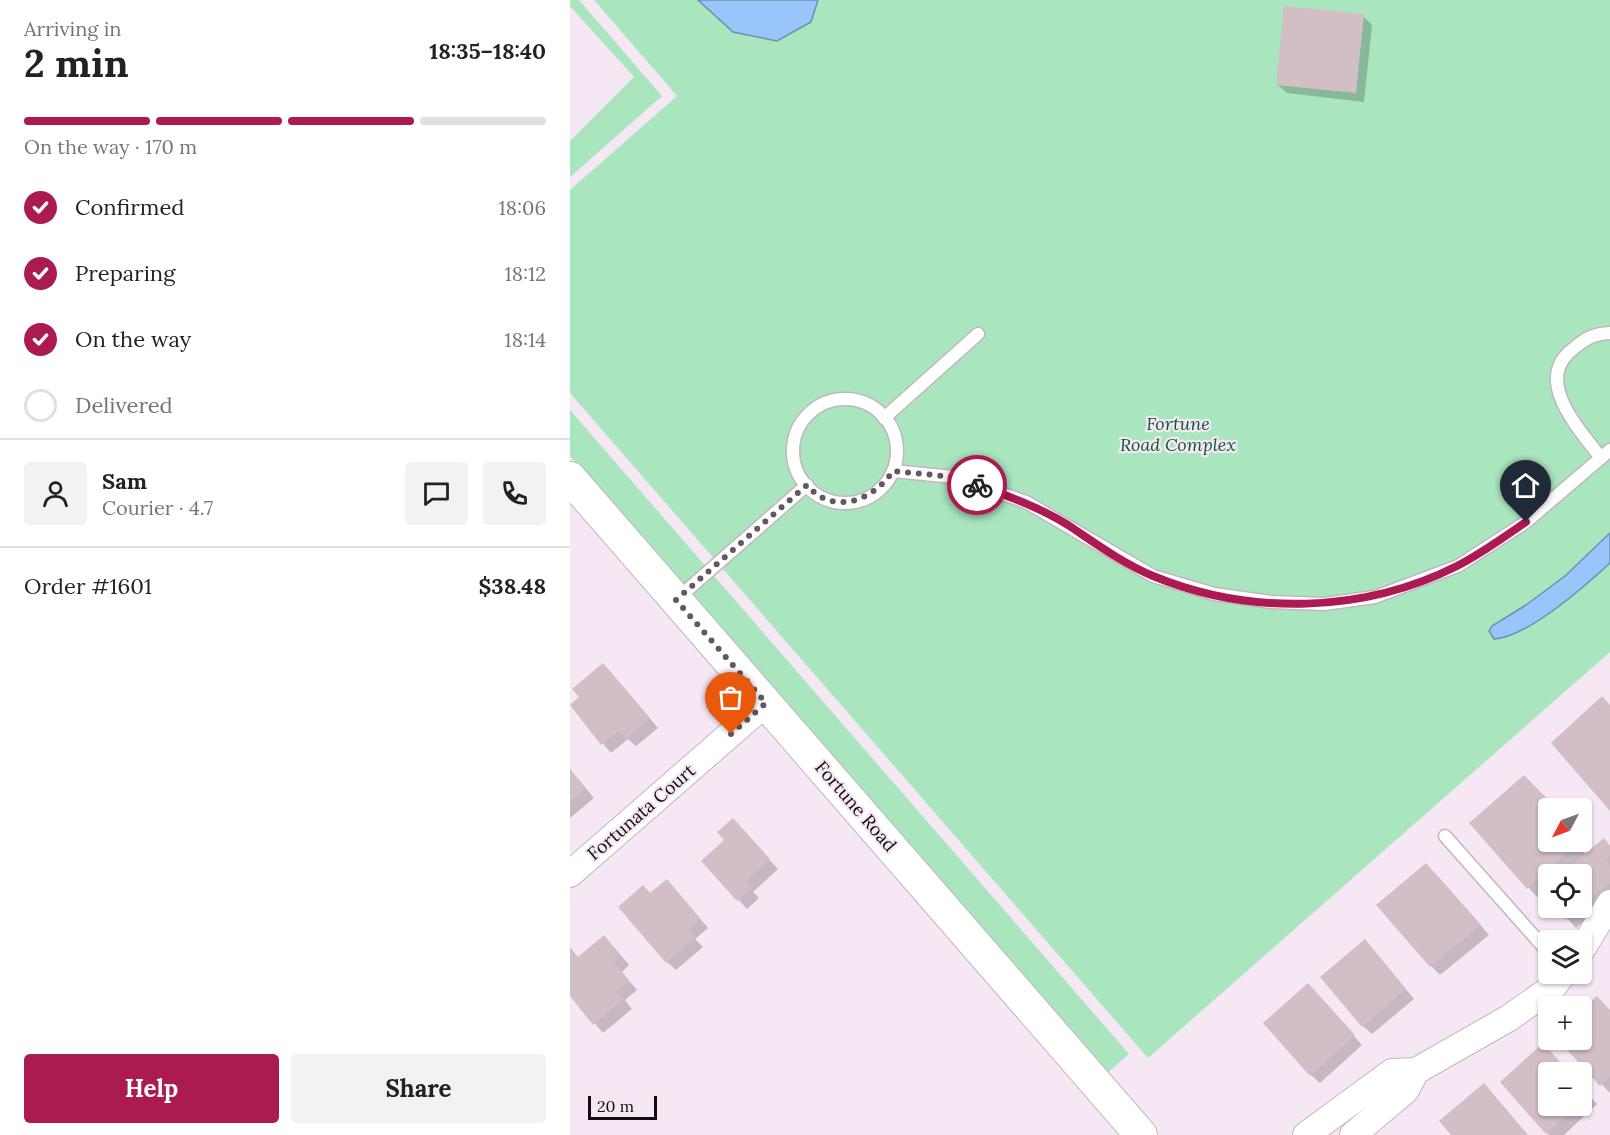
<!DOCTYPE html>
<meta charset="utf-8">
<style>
:root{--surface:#fff;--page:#f2f2f2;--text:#222;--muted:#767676;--line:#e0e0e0;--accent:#ab1a51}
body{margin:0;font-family:Lora,serif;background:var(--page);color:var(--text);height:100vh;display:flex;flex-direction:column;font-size:22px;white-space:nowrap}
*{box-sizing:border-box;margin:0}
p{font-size:20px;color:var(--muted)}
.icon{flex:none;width:33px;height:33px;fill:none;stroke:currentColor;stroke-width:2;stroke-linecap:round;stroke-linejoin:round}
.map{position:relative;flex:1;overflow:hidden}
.panel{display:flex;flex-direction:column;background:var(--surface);width:570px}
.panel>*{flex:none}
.needle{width:39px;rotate:229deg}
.fabs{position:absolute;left:968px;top:798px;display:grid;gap:12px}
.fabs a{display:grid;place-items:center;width:54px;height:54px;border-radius:6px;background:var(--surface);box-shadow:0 2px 4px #0004;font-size:30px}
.scale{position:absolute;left:18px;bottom:15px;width:69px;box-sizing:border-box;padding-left:6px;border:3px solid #120d11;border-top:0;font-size:16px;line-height:21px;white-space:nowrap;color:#120d11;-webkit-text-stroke:4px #f6e7f4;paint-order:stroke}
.pin{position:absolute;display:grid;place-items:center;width:51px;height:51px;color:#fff;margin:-62px -26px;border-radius:50% 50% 50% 0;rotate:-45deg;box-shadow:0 0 6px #0007}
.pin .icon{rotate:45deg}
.courier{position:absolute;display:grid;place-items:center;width:60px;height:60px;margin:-30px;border:4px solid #ab1a51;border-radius:50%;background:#fff;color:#222;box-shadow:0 2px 8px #0007}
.head em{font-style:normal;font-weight:700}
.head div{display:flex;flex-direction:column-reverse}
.head{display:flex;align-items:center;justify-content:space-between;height:102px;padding:0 24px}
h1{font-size:39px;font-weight:700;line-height:45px}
.bar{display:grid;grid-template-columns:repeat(4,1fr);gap:9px 6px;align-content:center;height:72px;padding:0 24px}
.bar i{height:8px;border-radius:4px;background:var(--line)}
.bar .on{background:var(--accent)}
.bar p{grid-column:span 4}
.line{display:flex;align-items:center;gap:15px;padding:0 24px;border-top:2px solid var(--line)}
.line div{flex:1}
.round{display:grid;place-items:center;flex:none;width:63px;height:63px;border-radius:6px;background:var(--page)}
ol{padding:0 24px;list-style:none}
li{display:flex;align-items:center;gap:18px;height:66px}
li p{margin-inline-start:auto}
li .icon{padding:6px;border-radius:50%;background:var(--accent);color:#fff;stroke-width:4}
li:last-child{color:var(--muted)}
li i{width:33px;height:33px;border:3px solid var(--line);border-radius:50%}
.cta{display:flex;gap:12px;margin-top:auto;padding:12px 24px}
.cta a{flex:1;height:69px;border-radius:6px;background:var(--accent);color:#fff;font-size:24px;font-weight:700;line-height:69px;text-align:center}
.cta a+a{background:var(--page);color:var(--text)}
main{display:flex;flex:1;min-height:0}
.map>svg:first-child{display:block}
.green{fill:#a9e6be}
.water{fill:#99c5fa;stroke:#708eb4;stroke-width:1.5}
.shadow{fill:#0003}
.building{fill:#d2bfc5}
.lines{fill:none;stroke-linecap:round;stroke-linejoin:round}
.service-casing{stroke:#c3b5c1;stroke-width:15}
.minor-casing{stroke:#c3b5c1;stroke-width:28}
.tertiary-casing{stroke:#c3b5c1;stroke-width:34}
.service{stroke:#fff;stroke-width:12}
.minor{stroke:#fff;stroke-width:26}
.tertiary{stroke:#fff;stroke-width:32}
.done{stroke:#625960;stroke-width:6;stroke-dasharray:0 10.8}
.route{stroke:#ab1a51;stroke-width:8}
.labels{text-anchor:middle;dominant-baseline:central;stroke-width:4.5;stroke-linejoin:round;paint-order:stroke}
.park-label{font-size:18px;font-style:italic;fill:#0d5a34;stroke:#f6e7f4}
.street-label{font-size:18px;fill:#120d11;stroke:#f6e7f4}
</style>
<main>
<section class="panel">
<div class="head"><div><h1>2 min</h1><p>Arriving in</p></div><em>18:35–18:40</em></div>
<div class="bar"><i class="on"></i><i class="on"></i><i class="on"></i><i></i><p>On the way · 170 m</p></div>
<ol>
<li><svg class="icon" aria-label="check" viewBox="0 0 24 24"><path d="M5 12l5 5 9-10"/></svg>Confirmed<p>18:06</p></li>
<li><svg class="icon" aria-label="check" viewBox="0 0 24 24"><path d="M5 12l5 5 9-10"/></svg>Preparing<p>18:12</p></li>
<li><svg class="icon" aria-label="check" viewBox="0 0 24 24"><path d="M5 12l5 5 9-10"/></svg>On the way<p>18:14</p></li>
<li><i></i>Delivered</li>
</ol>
<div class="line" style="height:108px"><a class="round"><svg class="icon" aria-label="person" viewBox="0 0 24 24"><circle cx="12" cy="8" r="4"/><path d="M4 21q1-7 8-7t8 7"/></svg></a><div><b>Sam</b><p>Courier · 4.7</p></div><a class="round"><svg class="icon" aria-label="chat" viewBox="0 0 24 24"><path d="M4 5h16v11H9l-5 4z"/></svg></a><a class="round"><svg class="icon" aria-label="phone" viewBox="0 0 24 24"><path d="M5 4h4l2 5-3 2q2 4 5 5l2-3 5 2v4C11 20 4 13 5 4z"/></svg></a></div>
<div class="line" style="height:78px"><div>Order #1601</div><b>$38.48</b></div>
<div class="cta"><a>Help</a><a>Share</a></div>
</section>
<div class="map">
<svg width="1040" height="1135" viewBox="0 0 1040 1135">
<rect width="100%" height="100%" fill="#f6e7f4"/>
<g class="green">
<polygon points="0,0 9,0 92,96 0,177 0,141 64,77 0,6"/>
<polygon points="24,0 1040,0 1040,652 578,1058 0,393 0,190 107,96"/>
<polygon points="0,410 559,1054 536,1074 0,456"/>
</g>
<g class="water">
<polygon points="128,0 248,0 241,22 207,41 163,32"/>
<path d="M1040,533V563C1015,586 958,637 924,639L919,631L922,626L956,605L995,576Z"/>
</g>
<g class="shadow">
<polygon points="793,16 802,25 794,102 717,93 708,85"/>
<polygon points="42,674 88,728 66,746 58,739 41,753 1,706"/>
<polygon points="0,770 24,798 0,818"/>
<polygon points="954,777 984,808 978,808 978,842 1004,842 1016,855 1040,847 1040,899 1006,928 988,908 1011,908 1011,874 978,874 978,896 974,891 967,897 901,824"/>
<polygon points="171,829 208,869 183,892 189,898 177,909 133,861"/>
<polygon points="865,873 919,935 870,975 861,966"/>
<polygon points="106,890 138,928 125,939 133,947 106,970 97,962 81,895"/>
<polygon points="43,946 59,965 52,972 67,990 55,1000 62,1009 33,1033 0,994 0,951 9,958"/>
<polygon points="803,950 844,999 802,1034 793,1026"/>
<polygon points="746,994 792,1045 750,1083 741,1075"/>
<polygon points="1011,1012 1040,1012 1040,1093 990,1040 1011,1040"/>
<polygon points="982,1054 998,1072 978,1072 978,1106 1011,1106 1011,1087 1027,1104 994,1135 979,1135 932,1082"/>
</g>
<g class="building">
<polygon points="714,6 794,14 786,93 706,85"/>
<polygon points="33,663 80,718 56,739 49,731 31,745 0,705 9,697 2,689"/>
<polygon points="1032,696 1040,705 1040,811 981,743"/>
<polygon points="0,769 16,788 0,802"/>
<polygon points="954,775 986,808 978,808 978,842 1005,842 1007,844 957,889 899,823"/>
<polygon points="163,818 200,859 175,882 181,888 167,901 131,861 154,840 147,832"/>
<polygon points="1034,838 1040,846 1040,856 1036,860 1040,865 1040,883 1011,907 1011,874 991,874"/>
<polygon points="856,863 911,925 860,967 806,905"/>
<polygon points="97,879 130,919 118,929 125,938 96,963 48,907 73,885 80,893"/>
<polygon points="986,908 1011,908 996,920"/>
<polygon points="34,935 51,956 44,962 59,981 47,991 54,999 23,1025 0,996 0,947 8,957"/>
<polygon points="795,939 836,989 792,1027 750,977"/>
<polygon points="738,983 785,1035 740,1076 693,1023"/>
<polygon points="1027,996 1040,1010 1040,1077 1030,1086 988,1040 1011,1040 1011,1010"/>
<polygon points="973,1043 999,1072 978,1072 978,1106 1008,1106 976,1134 930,1082"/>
<polygon points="914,1083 958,1135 881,1135 869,1121"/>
</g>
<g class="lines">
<g class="service-casing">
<g id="service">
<circle cx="275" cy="451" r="52"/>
<polyline points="314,418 408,334"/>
<path d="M1031,458C1010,430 962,380 1003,349C1016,338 1023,334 1040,333"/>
<polyline points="323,471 384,477 456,502 583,576 644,594 701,602 754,604 805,597 888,566 956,522 1040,450"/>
<polyline points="107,599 237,485"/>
<polyline points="875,836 978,952"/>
</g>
</g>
<g class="minor-casing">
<g id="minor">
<polyline points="0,874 196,703"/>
<polyline points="1011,951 1040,903"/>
<polyline points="736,1135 822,1072 846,1071 939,1018 983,987 993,974"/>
<polyline points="783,1135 836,1090 846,1071"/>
</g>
</g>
<g class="tertiary-casing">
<polyline id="tertiary" points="0,478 571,1135"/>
</g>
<use href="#service" class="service"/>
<use href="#minor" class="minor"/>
<use href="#tertiary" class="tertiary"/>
</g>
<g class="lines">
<path class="done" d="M161,734L196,703L106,600L237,485C263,516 303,501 323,471L384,477L407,485"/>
<path class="route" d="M407,485C438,496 469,507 498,525C525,543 552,563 583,576C680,616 794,613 887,566C911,554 934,537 956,522"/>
</g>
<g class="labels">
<g class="park-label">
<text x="608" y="423">Fortune<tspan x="608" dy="21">Road Complex</tspan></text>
</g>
<g class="street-label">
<text transform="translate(286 806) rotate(49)">Fortune Road</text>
<text transform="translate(71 812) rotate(-41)">Fortunata Court</text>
</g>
</g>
</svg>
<div class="fabs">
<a><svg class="needle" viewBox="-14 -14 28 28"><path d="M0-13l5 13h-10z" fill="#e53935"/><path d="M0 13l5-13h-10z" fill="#767676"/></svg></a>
<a><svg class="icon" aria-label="locate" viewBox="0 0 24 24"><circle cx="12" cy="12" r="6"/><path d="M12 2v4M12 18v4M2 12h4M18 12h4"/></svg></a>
<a><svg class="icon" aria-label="layers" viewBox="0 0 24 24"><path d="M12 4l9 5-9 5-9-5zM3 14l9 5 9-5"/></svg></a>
<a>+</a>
<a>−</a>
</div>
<div class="scale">20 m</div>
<div class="pin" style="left:161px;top:734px;background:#ea580c"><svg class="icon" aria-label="bag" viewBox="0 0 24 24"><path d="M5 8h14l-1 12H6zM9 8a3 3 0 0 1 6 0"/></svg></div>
<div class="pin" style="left:956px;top:522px;background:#1f2937"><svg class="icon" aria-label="home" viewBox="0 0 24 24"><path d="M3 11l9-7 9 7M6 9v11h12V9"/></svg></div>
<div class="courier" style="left:407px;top:485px"><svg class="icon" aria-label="bike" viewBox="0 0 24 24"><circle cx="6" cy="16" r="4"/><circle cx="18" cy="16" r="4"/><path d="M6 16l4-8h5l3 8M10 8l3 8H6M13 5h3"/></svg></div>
</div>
</main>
